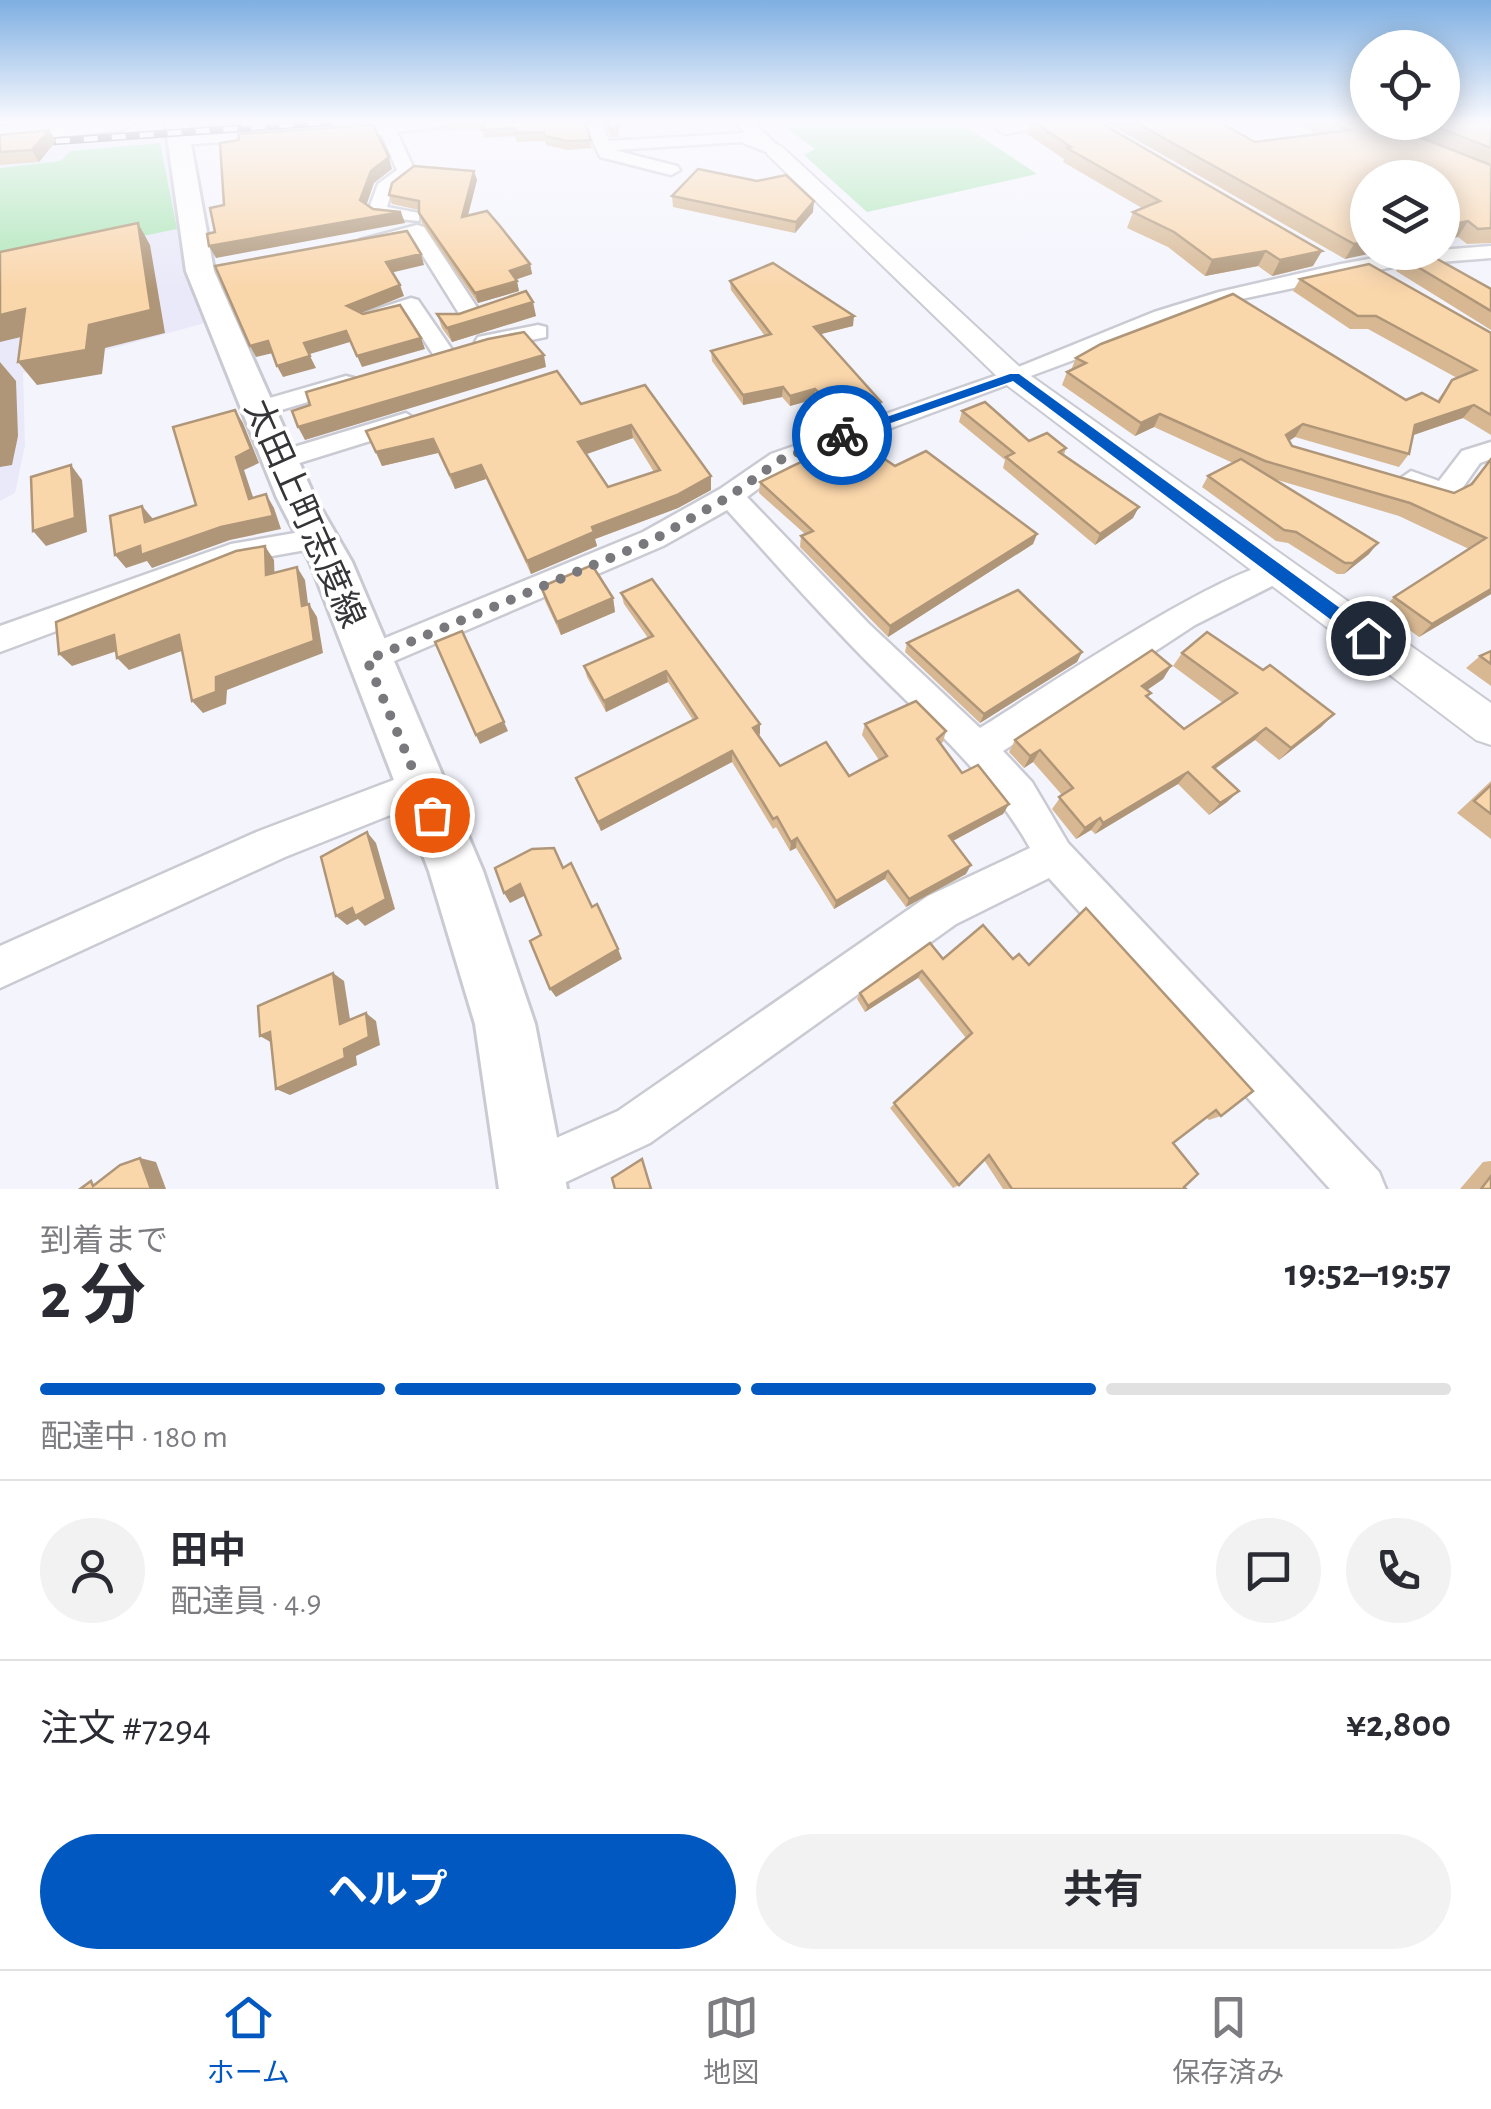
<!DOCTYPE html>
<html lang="ja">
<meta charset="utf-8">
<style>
:root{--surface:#fff;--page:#f2f2f3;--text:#2b2b33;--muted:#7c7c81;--line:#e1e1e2;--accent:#0258c1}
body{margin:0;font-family:"Alegreya Sans","Noto Sans JP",sans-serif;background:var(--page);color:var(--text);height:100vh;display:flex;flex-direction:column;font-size:38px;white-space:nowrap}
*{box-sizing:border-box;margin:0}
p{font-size:32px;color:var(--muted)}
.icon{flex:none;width:55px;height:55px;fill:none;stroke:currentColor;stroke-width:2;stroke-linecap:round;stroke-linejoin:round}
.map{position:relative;height:1189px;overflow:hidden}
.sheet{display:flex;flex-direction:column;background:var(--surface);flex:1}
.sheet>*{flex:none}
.buttons{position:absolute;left:1350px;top:30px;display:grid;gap:20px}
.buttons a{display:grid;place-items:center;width:110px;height:110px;border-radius:50%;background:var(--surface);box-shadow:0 5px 25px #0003;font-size:50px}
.pin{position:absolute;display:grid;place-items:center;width:85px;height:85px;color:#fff;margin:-42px;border:5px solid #fff;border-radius:50%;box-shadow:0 2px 10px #0007}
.courier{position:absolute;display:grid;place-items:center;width:100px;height:100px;margin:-50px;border:8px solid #0258c1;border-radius:50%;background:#fff;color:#222;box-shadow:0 2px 12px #0007}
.headline em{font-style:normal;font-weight:700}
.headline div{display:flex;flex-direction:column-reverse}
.headline{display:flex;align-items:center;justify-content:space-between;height:170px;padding:0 40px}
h1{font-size:65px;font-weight:700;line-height:75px}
.bar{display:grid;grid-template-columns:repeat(4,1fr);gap:15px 10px;align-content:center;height:120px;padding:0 40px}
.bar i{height:12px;border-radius:8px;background:var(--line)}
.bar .active{background:var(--accent)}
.bar p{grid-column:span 4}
.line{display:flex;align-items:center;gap:25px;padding:0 40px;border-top:2px solid var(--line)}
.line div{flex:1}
.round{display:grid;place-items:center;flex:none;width:105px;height:105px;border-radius:52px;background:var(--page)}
.button{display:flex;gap:20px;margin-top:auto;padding:20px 40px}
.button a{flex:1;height:115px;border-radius:60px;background:var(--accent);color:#fff;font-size:40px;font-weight:700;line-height:115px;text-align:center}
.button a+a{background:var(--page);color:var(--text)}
.tabs{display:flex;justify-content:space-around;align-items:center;height:140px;border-top:2px solid var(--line);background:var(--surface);font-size:28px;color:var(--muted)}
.tabs a{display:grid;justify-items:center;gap:5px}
.tabs .active{color:var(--accent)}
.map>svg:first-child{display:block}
.built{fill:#e9e9f9}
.green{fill:#aee6b7}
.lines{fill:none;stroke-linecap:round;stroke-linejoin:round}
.minor-casing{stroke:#cacad3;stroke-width:5}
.tertiary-casing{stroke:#cacad3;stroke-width:4}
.secondary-casing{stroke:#cacad3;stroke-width:6}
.trunk-casing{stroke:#cacad3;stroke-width:5}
.minor{fill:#fff;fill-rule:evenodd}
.tertiary{fill:#fff;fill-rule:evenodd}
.secondary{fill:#fff;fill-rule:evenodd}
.trunk{fill:#fff;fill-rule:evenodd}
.rail-casing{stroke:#626267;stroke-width:8}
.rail{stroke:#fff;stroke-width:5;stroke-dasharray:14;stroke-linecap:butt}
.wall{fill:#d7b893;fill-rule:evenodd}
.shaded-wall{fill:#af9678}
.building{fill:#fad6ab;stroke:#af9678;stroke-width:2.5;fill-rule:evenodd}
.route{fill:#0258c1}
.done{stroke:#78787d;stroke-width:10;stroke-dasharray:0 18}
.labels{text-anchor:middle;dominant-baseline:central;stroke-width:8;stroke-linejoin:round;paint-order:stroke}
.street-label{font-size:35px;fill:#353538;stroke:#fff}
</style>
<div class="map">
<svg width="1491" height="1189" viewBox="0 0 1491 1189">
<rect width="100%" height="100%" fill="#f4f4fd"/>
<polygon class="built" points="167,137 191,276 205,323 23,373 25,445 15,493 0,501 0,149"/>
<g class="green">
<polygon points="778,122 959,122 1037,174 867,212 804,155 815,149"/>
<polygon points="160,143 177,229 0,265 0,168 60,161 71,151"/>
</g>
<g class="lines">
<g class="minor-casing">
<g id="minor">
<polygon points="390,122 477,122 397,132 415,171 392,190 387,207 419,213 419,221 377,217 368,211 378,184 397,170 382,135 333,136 325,131 333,126"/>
<polygon points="584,122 600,122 609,141 746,133 735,122 753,122 782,150 774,155 741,142 614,150 677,166 680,170 671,175 600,157"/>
<polygon points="986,122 1069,122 1005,134"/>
<polygon points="277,130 283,132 283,138 179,145 171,140 179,135"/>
<polygon points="417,225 424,227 482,315 479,320 463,320 412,238 370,246 360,240"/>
<path d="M1491,246V258L1402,265L1232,301L789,466L747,497L869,624L980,728C1026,700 1247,551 1286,563L1291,571L1286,579L1195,625L1003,751L1032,782L1068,843L1379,1172L1386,1189H1330L1049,878L956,924L650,1143L551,1189H515L508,1173L515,1156L618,1111L928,896L1030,848C984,766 911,709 847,641C806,599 767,554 727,510L663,546L378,668L367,672L356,668L351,659L356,650L643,532L720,489L771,454L1006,372L1154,312L1219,292L1341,264L1402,253Z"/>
<polygon points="411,298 418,300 455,354 452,359 436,359 406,312 366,322 355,316"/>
<polygon points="538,325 546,327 546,337 486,349 475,342 478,337"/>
<polygon points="346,376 354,378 354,388 258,417 246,409 249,404"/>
<polygon points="406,413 418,421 415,427 280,469 267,460 271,454"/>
<path d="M1491,442V459L1480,463L1454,500C1437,504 1408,493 1398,480L1411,471L1439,481L1462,451Z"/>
<polygon points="318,529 328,532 332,539 328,546 244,561 0,652 0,626 231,544"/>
<polygon points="420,770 433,774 438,786 433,798 285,857 0,988 0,946 259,831"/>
</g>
</g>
<g class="tertiary-casing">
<polygon id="tertiary" points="774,144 781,146 1024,371 1491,703 1491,745 1476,740 1004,383 767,154 767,146"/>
</g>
<g class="secondary-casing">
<polygon id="secondary" points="165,122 187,122 214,271 315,498 352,562 483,871 535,1024 567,1189 499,1189 475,1024 429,871 310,562 277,498 186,271"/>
</g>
<g class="trunk-casing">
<polygon id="trunk" points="43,122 135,122 122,130 0,143 0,127"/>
</g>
<use href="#minor" class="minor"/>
<use href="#tertiary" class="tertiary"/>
<use href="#secondary" class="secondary"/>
<use href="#trunk" class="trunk"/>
<g class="rail-casing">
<polyline id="rail" points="0,145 330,122"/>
</g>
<use href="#rail" class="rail"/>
</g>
<g class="wall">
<polygon points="240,122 319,122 243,127"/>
<polygon points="444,122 585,122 592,148 568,150 546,145 545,141 517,142 515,136 484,138 482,130 474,129 446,130"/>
<polygon points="603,122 618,122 619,137 611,137"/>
<polygon points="1029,122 1098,122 1313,266 1272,276 1258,266 1205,276 1168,247 1127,228 1133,212 1142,208 1063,162 1064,159 1027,134"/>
<polygon points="1105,122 1219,122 1255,142 1318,134 1290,122 1491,122 1491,243 1467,244 1458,237 1368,252 1345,259"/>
<polygon points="49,130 56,141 39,162 0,165 0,135"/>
<polygon points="474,171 477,180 468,216 530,264 532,274 516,279 519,291 478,303 422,223 419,210 392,204 389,195"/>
<polygon points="672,196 813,212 795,233 673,207"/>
<polygon points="1403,258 1491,289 1491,330 1396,271"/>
<polygon points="1300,279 1491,333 1491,435 1463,418 1413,435 1409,454 1399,467 1295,437 1289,441 1292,446 1454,493 1469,485 1491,459 1491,594 1419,637 1382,610 1394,597 1469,549 1399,516 1274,479 1369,554 1344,574 1337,574 1288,543 1276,541 1202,487 1208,476 1233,463 1154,427 1135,436 1062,385 1067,372 1071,370 1076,358 1406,400 1437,401 1452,380 1457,378 1368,329 1350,329 1293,291"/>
<polygon points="730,281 853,326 821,334 881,402 880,412 839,426 815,399 790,406 782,397 743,405 712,361 711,351 765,336 731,290"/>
<polygon points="437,314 536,316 452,342 442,328"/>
<path d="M645,385L711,490L678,508L595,539L597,546L531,574L486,479L455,489L438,453L382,466L366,431L581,404ZM633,438L654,472L608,487L586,454Z"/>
<polygon points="962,411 1029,441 1066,448 1064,455 1133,518 1095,545 1003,468 1005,460 959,422"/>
<polygon points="895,466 1037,534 1033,544 888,637 800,547 801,536 805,534 759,493 760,482"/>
<polygon points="541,587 613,598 615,612 561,635 545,601"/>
<polygon points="621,593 760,724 760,734 759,735 780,766 849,776 879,760 862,735 865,724 946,731 943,742 940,744 962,773 1009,804 1003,814 953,841 966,874 906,907 885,879 834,909 796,848 790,851 776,827 773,829 732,762 601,831 580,788 576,778 693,720 668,682 606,712 587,677 584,666 648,638 624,604"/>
<polygon points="907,643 1082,652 1077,662 980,723 905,652"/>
<polygon points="1491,651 1491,686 1466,668 1480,656"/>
<polygon points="1182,653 1263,670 1334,714 1321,727 1279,760 1255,740 1215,769 1239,791 1227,802 1209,815 1178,784 1095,834 1091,830 1076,839 1052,809 1062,795 1033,762 1024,768 1009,752 1015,740 1171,666 1163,679 1147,690 1151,693 1148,697 1184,729 1223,703 1173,666"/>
<polygon points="1491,781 1491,839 1457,813"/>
<polygon points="1086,908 1221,1116 1209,1120 1206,1117 1173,1143 1186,1189 1003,1189 984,1160 959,1185 953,1188 890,1108 966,1038 918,978 865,1012 857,999 860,993 943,959 1013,959 1029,965"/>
<polygon points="1491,1161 1491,1189 1460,1189 1483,1162"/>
</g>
<g class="shaded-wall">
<polygon points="49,130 56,141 39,162 32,150"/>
<polygon points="389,157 392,169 374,183 364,212 360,200 371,171"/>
<polygon points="474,171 477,180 465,226 462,217"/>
<polygon points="814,201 813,212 795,233 796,222"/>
<polygon points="401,212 405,223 216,258 209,246"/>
<polygon points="1468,221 1458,237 1442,240 1442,226"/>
<polygon points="138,223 150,245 165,333 105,348 102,374 37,385 18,362 89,325"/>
<polygon points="1368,241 1368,252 1378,252 1345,259 1354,244"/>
<polygon points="1266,251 1258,266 1205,276 1212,260"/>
<polygon points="1322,251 1313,266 1272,276 1280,260"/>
<polygon points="421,254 424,265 390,273 386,262"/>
<polygon points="530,264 532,274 512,281 510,271"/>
<polygon points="517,281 519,291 478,303 475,293"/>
<polygon points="400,285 404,296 351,317 347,306"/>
<polygon points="533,302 536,316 452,342 447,328"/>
<polygon points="25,309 42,332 0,342 0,315"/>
<polygon points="854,316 853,326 813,336 814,327"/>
<polygon points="346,331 350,342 310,354 304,343"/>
<polygon points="421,338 425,349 362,367 357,356"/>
<polygon points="268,341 273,353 256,357 250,346"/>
<polygon points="544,355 546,367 305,440 298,427"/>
<polygon points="310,356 316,368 283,377 277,366"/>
<polygon points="0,362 16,381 18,436 12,465 0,467"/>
<polygon points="783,387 782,397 743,405 743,395"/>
<polygon points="815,389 815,399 790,406 790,396"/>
<polygon points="881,402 880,412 839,426 840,416"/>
<polygon points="1474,405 1463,418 1405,438 1415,425"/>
<polygon points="235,410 243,423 259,463 244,470 258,512 249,499 236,457"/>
<polygon points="1160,414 1154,427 1135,436 1141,423"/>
<polygon points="1303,424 1295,437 1277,448 1286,435"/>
<polygon points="631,425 633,438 581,456 578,442"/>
<polygon points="433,439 438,453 382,466 376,452"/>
<polygon points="71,465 82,480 87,532 46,546 33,531"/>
<polygon points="481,465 486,479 455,489 450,475"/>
<polygon points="711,476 711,490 678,508 595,539 597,546 531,574 527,561 592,527"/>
<polygon points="266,494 274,508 281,529 230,540 152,568 147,561 126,568 115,555"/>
<polygon points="142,506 153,519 145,522"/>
<polygon points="1139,507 1133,518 1095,545 1100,534"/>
<polygon points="1037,534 1033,544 888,637 890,626"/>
<polygon points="1378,543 1369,554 1344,574 1353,563"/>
<polygon points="265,546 274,560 275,588 266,575"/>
<polygon points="297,567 305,580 310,619 302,606"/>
<polygon points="1491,589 1491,594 1419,637 1432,624"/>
<polygon points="613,598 615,612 561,635 557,622"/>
<polygon points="309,604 317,617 323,653 227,690 226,704 203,713 192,701 216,677"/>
<polygon points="114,635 126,648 72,666 59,654"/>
<polygon points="179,635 190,648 129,670 117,658"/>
<polygon points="1082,652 1077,662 980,723 984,714"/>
<polygon points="1171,666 1163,679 1134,699 1142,686"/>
<polygon points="666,671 668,682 606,712 604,701"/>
<polygon points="1334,714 1321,727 1279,760 1291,748"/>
<polygon points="504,722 508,731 480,744 476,735"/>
<polygon points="760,724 760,734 753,738 753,728"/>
<polygon points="1266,728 1255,740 1202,778 1213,767"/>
<polygon points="1040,750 1033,762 1024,768 1030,756"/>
<polygon points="732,751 732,762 601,831 598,822"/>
<polygon points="1188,772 1178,784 1095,834 1103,823"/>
<polygon points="1239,791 1227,802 1209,815 1220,803"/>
<polygon points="1009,804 1003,814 945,845 949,836"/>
<polygon points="1100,818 1091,830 1076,839 1085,828"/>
<polygon points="367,832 376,843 395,909 365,926 358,919 347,925 336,916"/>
<polygon points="797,838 796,848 790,851 791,842"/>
<polygon points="971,865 966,874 906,907 909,899"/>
<polygon points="888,871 885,879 834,909 836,901"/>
<polygon points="520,884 526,895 510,903 504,893"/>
<polygon points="618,949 622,959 556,997 550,989"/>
<polygon points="922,971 918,978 865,1012 868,1006"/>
<polygon points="333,973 344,981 352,1032 340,1024"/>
<polygon points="366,1013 376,1021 380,1045 356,1056 357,1065 290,1095 276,1089 344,1049"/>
<polygon points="270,1032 274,1044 260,1036"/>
<polygon points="140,1158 156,1162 166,1189 151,1189"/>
</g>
<g class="building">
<polygon points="482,122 585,122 591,140 567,141 545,136 544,132 515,133 515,128 482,130 484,123"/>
<polygon points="607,122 618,122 618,128 610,129"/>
<polygon points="1034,122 1099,122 1322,251 1280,260 1266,251 1212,260 1174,232 1133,212 1160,201 1067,148 1071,147"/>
<polygon points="1135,122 1219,122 1255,142 1350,130 1331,122 1381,122 1491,165 1491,228 1478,229 1468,221 1442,226 1442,178 1368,178 1368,241 1354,244"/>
<polygon points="1425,122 1491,122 1491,148"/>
<polygon points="373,125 389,157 371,171 360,200 373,209 401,212 209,246 207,234 215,232 210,208 224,205 220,143 239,140 238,134"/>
<polygon points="49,130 32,150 0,152 0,135"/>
<polygon points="414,166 474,171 462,217 487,211 500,226 530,264 510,271 517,281 475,293 419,213 419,201 389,195 392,183"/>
<polygon points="698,169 757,181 786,175 814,201 796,222 672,196"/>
<polygon points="138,223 151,310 89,325 86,350 18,362 25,309 0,315 0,252"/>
<polygon points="407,231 421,254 386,262 400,285 347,306 363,314 400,305 421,338 357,356 346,331 304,343 310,356 277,366 268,341 250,346 215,266"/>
<polygon points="1432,256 1491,289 1491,311 1403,258"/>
<polygon points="773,263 854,316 814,327 881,402 840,416 815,389 790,396 783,387 743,395 711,351 771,334 730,281"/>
<polygon points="1369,264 1491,333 1491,415 1474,405 1415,425 1409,454 1303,424 1286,435 1292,446 1454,493 1472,484 1491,459 1491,589 1432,624 1394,597 1486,538 1410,503 1265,461 1160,414 1141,423 1067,372 1086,363 1076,358 1101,344 1233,294 1406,400 1422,393 1439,402 1452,380 1476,370 1376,316 1358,316 1300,279"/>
<polygon points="526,291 533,302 447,328 437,314 459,314"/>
<polygon points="524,332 544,355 298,427 292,411 310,405 306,392 488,339"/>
<path d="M557,371L581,404L645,385L711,476L677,495L592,527L594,532L527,561L481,465L450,475L433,439L376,452L366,431ZM631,425L660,470L608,487L578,442Z"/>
<polygon points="985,402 1029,441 1047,433 1066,448 1059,452 1139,507 1100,534 1006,457 1014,453 962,411"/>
<polygon points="235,410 251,449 236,457 249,499 266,494 273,516 221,527 141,555 140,546 115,555 110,516 142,506 145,522 196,505 173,427"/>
<polygon points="852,437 895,466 926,451 1037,534 890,626 801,536 813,531 760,482"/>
<polygon points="1241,459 1378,543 1353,563 1345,563 1296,532 1284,530 1208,476"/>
<polygon points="71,465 75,518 33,531 31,477"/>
<polygon points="265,546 266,575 297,567 302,606 309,604 314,641 216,677 216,692 192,701 179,635 117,658 114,635 59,654 56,622 236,551"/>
<polygon points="592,565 613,598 557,622 541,587"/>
<polygon points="652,579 760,724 753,728 780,766 826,742 849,776 887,756 865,724 916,701 946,731 937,739 962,773 978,765 1009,804 949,836 971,865 909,899 888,871 836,901 797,838 791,842 777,817 773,819 732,751 598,822 576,778 697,718 666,671 604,701 584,666 653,636 621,593"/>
<polygon points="1018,590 1082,652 984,714 907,643"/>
<polygon points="462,631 504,722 476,735 435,642"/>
<polygon points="1207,632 1263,670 1270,665 1334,714 1291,748 1266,728 1213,767 1239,791 1220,803 1188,772 1103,823 1100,818 1085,828 1059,797 1073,788 1040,750 1030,756 1015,740 1152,650 1171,666 1142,686 1151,693 1146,696 1184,729 1237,693 1182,653"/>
<polygon points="1491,651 1491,664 1480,656"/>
<polygon points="1491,785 1491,814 1474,801"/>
<polygon points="367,832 386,899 355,916 352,908 336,916 321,857"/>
<polygon points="554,848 563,868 571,863 592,907 597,904 618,949 550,989 530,941 541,935 520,884 504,893 495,868 532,849"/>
<polygon points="1086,908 1253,1091 1221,1116 1216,1110 1173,1143 1198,1174 1184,1187 1186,1189 1012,1189 989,1155 959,1185 894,1103 972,1033 922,971 868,1006 860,993 930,943 943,959 983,925 1013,959 1019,954 1029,965"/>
<polygon points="333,973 340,1024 366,1013 369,1037 344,1049 345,1058 276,1089 270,1032 260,1036 258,1006"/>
<polygon points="140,1158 151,1189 80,1189 91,1181 93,1186 120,1165"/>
<polygon points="642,1159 651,1189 615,1189 612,1178"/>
<polygon points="1491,1176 1491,1189 1481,1189"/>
</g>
<linearGradient id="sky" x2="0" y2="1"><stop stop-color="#7eafe2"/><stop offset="0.42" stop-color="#fafafe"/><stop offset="1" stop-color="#fafafe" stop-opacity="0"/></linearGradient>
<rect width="1491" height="289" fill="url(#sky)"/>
<polygon class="route" points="1010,374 1019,374 1374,633 1374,643 1362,643 1013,381 847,438 835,435"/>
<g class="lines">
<polyline class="done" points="432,815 367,660 653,540 730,496 780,460 842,435"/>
</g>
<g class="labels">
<g class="street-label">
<text transform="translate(304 514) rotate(66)">太田上町志度線</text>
</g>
</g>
</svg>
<div class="buttons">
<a><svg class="icon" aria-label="locate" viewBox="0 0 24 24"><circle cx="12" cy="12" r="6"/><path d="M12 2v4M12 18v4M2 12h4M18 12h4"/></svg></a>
<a><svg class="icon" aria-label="layers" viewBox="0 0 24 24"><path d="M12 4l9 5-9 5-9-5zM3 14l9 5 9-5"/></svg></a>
</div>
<div class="pin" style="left:432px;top:815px;background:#ea580c"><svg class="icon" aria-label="bag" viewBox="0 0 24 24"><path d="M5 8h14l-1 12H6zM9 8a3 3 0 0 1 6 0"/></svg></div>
<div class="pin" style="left:1368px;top:638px;background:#1f2937"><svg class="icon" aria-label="home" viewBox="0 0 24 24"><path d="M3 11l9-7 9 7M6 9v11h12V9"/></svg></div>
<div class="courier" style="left:842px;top:435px"><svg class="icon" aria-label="bike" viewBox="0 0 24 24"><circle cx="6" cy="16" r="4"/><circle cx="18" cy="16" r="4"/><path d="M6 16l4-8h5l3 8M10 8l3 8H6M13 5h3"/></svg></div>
</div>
<section class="sheet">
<div class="headline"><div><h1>2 分</h1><p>到着まで</p></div><em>19:52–19:57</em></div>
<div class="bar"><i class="active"></i><i class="active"></i><i class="active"></i><i></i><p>配達中 · 180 m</p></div>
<div class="line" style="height:180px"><a class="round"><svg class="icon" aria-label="person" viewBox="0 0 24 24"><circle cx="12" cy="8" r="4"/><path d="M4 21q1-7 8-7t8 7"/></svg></a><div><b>田中</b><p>配達員 · 4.9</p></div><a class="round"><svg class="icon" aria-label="chat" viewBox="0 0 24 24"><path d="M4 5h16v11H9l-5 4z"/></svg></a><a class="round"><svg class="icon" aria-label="phone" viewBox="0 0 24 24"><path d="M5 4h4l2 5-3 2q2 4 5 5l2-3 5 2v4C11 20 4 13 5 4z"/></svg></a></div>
<div class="line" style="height:130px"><div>注文 #7294</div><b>¥2,800</b></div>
<div class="button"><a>ヘルプ</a><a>共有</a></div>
</section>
<nav class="tabs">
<a class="active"><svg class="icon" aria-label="home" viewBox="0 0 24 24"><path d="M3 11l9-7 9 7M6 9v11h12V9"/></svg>ホーム</a>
<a><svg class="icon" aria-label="map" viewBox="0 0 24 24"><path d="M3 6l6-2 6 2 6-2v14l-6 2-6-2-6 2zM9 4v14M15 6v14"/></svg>地図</a>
<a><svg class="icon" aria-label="saved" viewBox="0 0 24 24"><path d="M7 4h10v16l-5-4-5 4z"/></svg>保存済み</a>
</nav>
